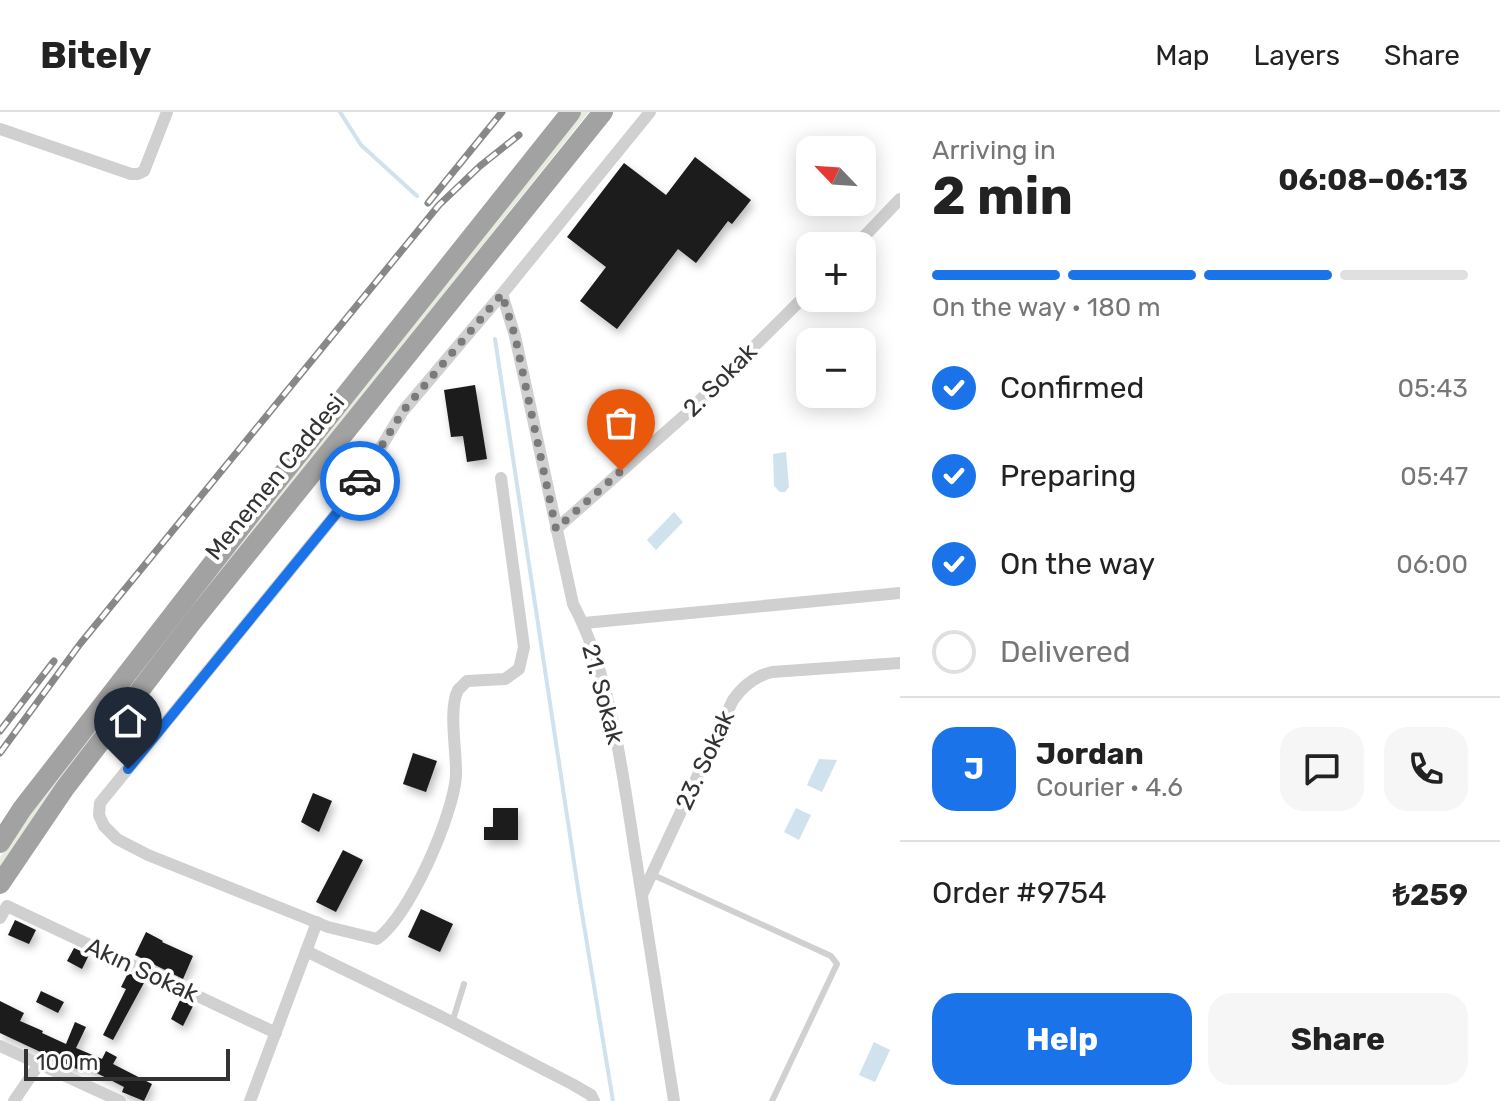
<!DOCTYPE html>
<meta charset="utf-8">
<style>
:root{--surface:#fff;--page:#f6f6f6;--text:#222;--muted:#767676;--line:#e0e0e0;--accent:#1a73e8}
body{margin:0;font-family:Rubik,sans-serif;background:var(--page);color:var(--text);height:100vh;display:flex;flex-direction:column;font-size:30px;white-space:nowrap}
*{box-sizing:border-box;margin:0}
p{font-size:26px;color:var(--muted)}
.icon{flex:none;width:44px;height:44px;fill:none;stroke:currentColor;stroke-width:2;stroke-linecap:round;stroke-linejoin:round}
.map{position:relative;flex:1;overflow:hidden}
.panel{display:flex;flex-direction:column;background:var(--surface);width:600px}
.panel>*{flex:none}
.needle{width:52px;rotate:295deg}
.tools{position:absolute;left:796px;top:24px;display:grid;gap:16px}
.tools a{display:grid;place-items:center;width:80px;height:80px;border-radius:16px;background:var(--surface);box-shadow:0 4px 20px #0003;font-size:40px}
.scale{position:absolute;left:24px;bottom:20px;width:206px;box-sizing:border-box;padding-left:8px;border:4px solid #333;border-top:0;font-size:22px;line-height:28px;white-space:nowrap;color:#333;-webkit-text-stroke:6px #fff;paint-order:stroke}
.pin{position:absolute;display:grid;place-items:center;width:68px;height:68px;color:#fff;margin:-82px -34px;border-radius:50% 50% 50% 0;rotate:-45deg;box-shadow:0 0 8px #0007}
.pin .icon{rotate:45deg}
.courier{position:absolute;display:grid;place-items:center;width:80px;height:80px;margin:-40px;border:6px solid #1a73e8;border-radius:50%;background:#fff;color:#222;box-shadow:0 2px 10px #0007}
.overview em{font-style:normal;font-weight:700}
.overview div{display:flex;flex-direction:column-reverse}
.overview{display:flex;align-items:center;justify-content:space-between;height:136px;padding:0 32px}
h1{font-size:52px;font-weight:700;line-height:60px}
.bar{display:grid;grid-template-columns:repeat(4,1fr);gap:12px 8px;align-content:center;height:96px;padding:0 32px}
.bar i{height:10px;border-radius:6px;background:var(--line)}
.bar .current{background:var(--accent)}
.bar p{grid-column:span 4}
.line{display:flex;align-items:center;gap:20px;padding:0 32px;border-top:2px solid var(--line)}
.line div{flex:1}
.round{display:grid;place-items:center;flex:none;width:84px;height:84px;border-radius:24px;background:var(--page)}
ol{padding:0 32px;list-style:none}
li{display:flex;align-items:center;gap:24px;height:88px}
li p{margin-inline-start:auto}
li .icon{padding:8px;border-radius:50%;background:var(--accent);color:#fff;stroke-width:4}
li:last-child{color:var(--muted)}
li i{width:44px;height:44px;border:4px solid var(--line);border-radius:50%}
.button{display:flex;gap:16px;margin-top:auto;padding:16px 32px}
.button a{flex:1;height:92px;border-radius:24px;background:var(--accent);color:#fff;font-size:32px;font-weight:700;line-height:92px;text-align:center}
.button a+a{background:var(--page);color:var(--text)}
header{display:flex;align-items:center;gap:48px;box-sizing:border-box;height:112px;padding:0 40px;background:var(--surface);border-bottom:2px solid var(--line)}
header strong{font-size:38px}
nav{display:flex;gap:44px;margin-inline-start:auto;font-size:28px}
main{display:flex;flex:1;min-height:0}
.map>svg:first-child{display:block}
.green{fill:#e6ecdf}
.water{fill:#cfe2ee}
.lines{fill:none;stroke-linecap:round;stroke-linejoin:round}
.stream{stroke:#cfe2ee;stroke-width:4}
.building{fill:#1a1a1a;filter:url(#shadow)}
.service{stroke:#d0d0d0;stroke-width:6}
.minor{stroke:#d0d0d0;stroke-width:12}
.trunk{stroke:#a2a2a2;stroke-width:20}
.rail-casing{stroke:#888;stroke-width:7}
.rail{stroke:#fff;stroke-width:4;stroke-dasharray:12;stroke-linecap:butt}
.done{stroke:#7a7a7a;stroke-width:8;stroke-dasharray:0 14.4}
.route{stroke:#1a73e8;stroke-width:10}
.labels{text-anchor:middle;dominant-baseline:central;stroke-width:8;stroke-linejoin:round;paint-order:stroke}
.street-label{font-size:24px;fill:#333;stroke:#fff}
</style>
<header>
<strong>Bitely</strong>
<nav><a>Map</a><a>Layers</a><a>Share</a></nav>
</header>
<main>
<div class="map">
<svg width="900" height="989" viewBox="0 0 900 989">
<defs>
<filter id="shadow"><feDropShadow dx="3" dy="5" stdDeviation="4" flood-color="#0004"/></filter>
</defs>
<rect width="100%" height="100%" fill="#fff"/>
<polygon class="green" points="581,0 589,0 107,603 36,702 0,757 0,745 30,699 273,383"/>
<g class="water">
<polygon points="786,340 789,375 785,380 780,380 774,374 773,342"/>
<polygon points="674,400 683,410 656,438 647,428"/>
<polygon points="819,647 837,648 822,680 807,673"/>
<polygon points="796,696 811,703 799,728 784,720"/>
<polygon points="874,930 890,938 875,970 859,963"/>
</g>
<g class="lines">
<g class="stream">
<polyline points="340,0 361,33 417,84"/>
<polyline points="495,227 579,783 613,989"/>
</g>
</g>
<g class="building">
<polygon points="695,45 751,88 732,112 728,109 696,151 678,137 617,217 580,189 606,155 567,125 624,51 666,83"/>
<polygon points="475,273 487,347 467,350 463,324 451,325 444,278"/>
<polygon points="413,641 437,649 426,680 403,672"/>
<polygon points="313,681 332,689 319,720 301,710"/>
<polygon points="493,696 518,696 518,728 484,728 484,715 493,715"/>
<polygon points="343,738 363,748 336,800 316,790"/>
<polygon points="421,797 453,812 440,840 408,825"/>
<polygon points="15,808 36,818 29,832 8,823"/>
<polygon points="146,820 163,829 162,830 193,844 183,867 135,843"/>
<polygon points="74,836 89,843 82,857 67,849"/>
<polygon points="128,861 145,869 113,928 103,923 126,877 121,875"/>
<polygon points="41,879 64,890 58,901 36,890"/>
<polygon points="181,886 194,892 183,914 171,907"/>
<polygon points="0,889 24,901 20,909 43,919 42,921 66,932 75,910 86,915 76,936 102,947 106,939 117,945 113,952 152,972 144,989 122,980 124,975 81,953 79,958 0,921"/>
</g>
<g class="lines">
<g class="service">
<polyline points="651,762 831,844 837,852 772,989"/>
<polyline points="452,911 464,872"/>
</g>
<g class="minor">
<polyline points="0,17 131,62 138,62 144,59 167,0"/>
<polyline points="855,134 900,87"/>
<path d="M502,182L515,224L573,492C610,561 622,657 634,734C647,819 660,904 674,989"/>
<path d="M501,366L524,535L519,557L505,567L467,569C466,570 459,577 458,578C448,597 457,641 456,664C453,704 410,803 377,827L328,815L148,743L117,727L104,714L99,703L100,691L353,381L403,299L502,182L650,0"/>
<polyline points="556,417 686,302 810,179"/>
<polyline points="584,511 900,481"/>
<path d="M642,783L733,588C743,574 755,564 772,560L900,551"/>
<polyline points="0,806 7,794 276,921"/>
<polyline points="306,839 440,904 572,972 591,983 594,989"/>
<polyline points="0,934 120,989"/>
<polyline points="14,989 39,952"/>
<polyline points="250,989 317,810"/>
</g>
<g class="trunk">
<polyline points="0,731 22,697 258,393 571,0"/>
<polyline points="0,772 65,676 193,509 603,0"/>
</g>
<g class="rail-casing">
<g id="rail">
<polyline points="428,91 502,0"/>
<polyline points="0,619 54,549"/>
<polyline points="0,641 80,532 439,93 480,54 519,23"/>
</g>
</g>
<use href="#rail" class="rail"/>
</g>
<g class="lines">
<polyline class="done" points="360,369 403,299 502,182 515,224 556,417 621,359"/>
<polyline class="route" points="128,657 353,381 360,369"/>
</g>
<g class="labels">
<g class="street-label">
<text transform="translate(720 268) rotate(-45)">2. Sokak</text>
<text transform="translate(275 365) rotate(-51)">Menemen Caddesi</text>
<text transform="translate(603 582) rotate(75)">21. Sokak</text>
<text transform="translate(705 648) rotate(-65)">23. Sokak</text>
<text transform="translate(142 858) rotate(25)">Akın Sokak</text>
</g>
</g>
</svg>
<div class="tools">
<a><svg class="needle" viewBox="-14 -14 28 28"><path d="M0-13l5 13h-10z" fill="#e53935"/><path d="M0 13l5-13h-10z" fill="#767676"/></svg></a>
<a>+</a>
<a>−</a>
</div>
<div class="scale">100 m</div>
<div class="pin" style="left:621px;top:359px;background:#ea580c"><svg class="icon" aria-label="bag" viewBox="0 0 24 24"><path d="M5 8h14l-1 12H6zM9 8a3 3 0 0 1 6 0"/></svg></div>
<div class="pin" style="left:128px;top:657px;background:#1f2937"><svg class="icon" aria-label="home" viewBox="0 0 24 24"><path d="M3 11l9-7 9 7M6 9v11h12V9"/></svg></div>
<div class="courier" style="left:360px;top:369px"><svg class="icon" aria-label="car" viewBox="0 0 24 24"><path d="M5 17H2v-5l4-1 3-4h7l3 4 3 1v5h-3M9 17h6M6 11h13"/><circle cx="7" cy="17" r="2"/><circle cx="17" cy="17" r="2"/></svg></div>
</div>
<section class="panel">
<div class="overview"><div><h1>2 min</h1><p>Arriving in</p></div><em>06:08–06:13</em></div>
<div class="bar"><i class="current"></i><i class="current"></i><i class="current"></i><i></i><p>On the way · 180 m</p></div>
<ol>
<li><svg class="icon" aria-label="check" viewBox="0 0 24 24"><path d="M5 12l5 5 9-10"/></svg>Confirmed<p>05:43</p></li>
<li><svg class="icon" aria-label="check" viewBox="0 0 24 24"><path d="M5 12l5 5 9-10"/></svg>Preparing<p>05:47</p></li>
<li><svg class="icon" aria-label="check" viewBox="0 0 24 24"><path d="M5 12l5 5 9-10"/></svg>On the way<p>06:00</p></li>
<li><i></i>Delivered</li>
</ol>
<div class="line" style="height:144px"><b class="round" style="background:var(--accent);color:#fff">J</b><div><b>Jordan</b><p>Courier · 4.6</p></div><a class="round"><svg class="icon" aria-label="chat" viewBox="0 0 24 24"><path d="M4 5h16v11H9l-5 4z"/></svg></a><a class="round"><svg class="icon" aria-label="phone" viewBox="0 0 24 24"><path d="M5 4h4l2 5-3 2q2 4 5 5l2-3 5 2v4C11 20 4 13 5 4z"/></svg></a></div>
<div class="line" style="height:104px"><div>Order #9754</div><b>₺259</b></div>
<div class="button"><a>Help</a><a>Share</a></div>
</section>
</main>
